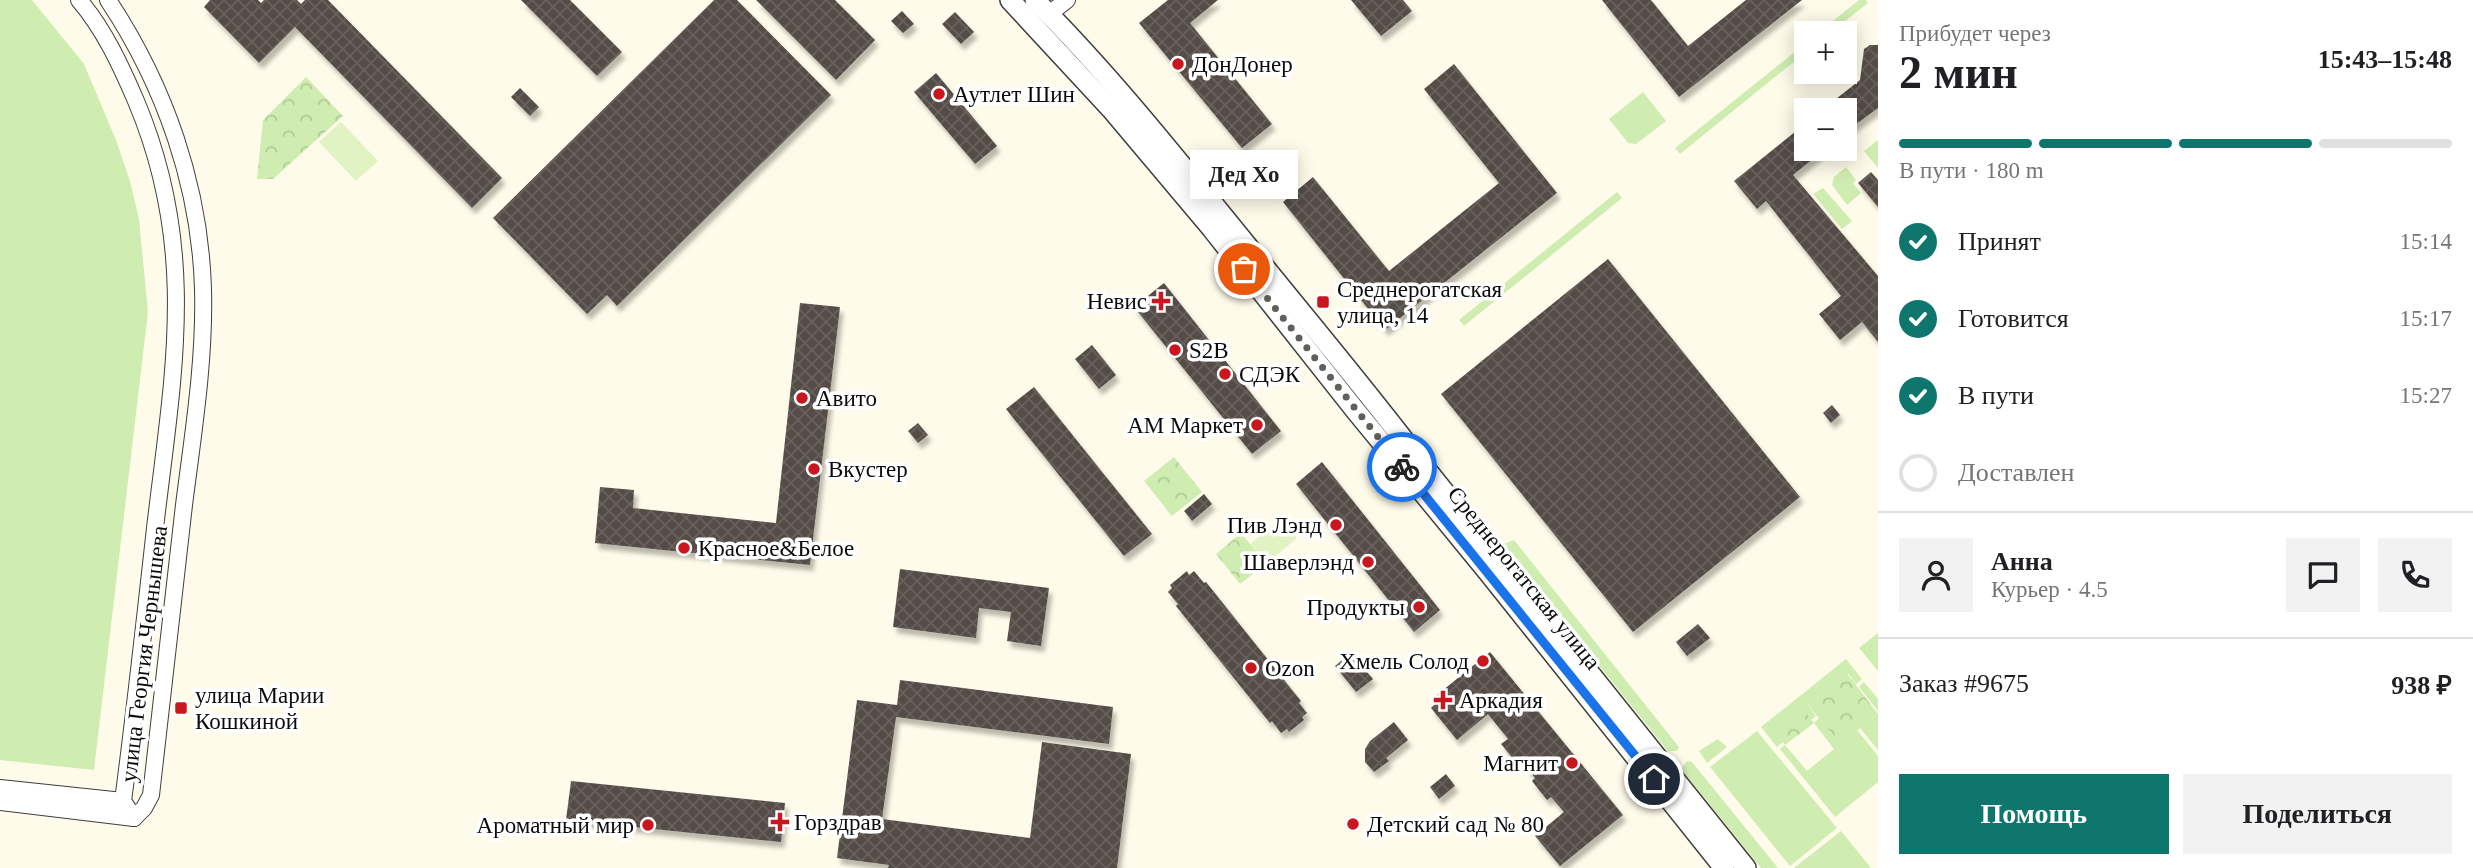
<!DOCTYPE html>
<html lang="ru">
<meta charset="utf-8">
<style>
:root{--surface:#fff;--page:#f2f2f2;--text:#202124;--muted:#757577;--line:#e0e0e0;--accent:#0f766e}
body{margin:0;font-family:Georgia,serif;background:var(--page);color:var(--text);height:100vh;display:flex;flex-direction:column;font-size:26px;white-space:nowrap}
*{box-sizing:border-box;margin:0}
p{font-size:23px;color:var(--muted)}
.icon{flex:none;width:38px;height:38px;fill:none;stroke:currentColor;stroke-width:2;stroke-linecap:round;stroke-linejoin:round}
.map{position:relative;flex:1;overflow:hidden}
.side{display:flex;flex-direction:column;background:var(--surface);width:595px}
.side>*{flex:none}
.controls{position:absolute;left:1794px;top:21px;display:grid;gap:14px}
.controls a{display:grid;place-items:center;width:63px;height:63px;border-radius:0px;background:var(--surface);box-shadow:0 4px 18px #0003;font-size:35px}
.pin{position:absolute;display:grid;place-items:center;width:60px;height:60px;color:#fff;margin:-30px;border:4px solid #fff;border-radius:50%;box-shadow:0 2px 7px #0007}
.courier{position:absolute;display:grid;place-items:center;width:70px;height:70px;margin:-35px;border:5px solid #1a73e8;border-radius:50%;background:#fff;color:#222;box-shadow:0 2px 9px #0007}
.bubble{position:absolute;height:49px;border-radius:0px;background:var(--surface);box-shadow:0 4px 18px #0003;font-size:23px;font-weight:600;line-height:49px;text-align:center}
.head em{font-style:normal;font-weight:600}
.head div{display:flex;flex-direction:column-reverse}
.head{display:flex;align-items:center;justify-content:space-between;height:119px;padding:0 21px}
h1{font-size:46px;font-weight:600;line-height:52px}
.bar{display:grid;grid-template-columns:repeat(4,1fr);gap:10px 7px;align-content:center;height:84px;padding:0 21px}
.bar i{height:9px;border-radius:5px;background:var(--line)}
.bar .selected{background:var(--accent)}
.bar p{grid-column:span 4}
.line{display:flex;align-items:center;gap:18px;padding:0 21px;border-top:2px solid var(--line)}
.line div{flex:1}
.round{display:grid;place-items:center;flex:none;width:74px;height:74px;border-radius:0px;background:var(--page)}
ol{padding:0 21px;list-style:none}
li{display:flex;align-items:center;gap:21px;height:77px}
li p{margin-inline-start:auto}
li .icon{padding:7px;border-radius:50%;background:var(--accent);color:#fff;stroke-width:4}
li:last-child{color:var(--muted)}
li i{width:38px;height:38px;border:4px solid var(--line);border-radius:50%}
.button{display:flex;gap:14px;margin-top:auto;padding:14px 21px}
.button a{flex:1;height:80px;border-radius:0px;background:var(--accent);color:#fff;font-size:28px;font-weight:600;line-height:80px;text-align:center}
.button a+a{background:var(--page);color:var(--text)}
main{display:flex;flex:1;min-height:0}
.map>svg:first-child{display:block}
.grass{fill:#cfedb0}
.park{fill:url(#park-crowns)}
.pitch{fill:#e2f3c3}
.building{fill:url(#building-cross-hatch);filter:url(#shadow)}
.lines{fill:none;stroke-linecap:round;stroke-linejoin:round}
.minor-casing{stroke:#3e3e3e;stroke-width:18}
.tertiary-casing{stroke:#3e3e3e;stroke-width:22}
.minor{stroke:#fff;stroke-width:16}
.tertiary{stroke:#fff;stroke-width:19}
.done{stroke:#605f59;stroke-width:7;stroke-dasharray:0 12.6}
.route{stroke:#1a73e8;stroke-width:9}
.poi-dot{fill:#c8171f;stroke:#fff;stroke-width:2.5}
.labels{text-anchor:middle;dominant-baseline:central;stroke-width:7;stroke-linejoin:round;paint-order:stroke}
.poi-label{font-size:23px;fill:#0b0b0b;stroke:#fff;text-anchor:start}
.street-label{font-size:23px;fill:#0b0b0b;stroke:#fff}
</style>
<main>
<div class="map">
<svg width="1878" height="868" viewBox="0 0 1878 868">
<defs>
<pattern id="park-crowns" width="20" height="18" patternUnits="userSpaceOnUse" patternTransform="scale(1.75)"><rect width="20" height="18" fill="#cfedb0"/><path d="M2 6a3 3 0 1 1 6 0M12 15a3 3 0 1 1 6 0" fill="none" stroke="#b0ca96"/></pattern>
<pattern id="building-cross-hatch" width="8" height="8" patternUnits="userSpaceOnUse" patternTransform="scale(1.75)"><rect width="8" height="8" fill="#554c47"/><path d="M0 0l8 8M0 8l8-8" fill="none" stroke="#68615d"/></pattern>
<filter id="shadow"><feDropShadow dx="3.5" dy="6" stdDeviation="2" flood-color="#0004"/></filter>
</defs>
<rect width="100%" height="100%" fill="#fffbea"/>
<g class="grass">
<polygon points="0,0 32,0 84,64 116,140 130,181 139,219 148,312 94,770 0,760"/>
<polygon points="1859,0 1866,0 1868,3 1830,33 1818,33"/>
<polygon points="1806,43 1806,52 1680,154 1675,148"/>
<polygon points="1643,92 1666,121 1636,144 1628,143 1609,119"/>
<polygon points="1878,140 1878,168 1864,151"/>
<polygon points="1846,167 1856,180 1853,183 1861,193 1847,205 1832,185 1834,177"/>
<polygon points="1823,188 1852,221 1842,229 1813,194"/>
<polygon points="1617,192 1622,198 1464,326 1459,320"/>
<polygon points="1514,540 1679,747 1677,751 1668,751 1504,548 1504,544"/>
<polygon points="1878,633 1878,671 1859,648"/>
<polygon points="1846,659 1862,679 1856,684 1848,673 1808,705 1816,716 1811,720 1802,709 1774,731 1783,742 1777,747 1761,727"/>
<polygon points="1864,682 1878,699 1878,711 1859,687"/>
<polygon points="1878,714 1878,750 1860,728"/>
<polygon points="1819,718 1840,744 1857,730 1878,756 1878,782 1835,817 1780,749 1785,745 1807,771 1834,749 1814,723"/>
<polygon points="1757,731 1837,828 1790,866 1710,767"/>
<polygon points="1718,739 1727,747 1707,763 1699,751"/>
<polygon points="1687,761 1692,762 1778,868 1761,868 1681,769"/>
<polygon points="1841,831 1871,868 1794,868"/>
</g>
<g class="park">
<polygon points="306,77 343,116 273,179 257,179 263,120"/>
<polygon points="1174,457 1202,492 1172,516 1144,481"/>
<polygon points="1241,533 1266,564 1240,584 1216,554"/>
<polygon points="1847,673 1878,714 1840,744 1808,705"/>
<polygon points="1802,708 1814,723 1785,745 1774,731"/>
</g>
<g class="pitch">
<polygon points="341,122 378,161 356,181 319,142"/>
<polygon points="1281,519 1297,538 1266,564 1250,544"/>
</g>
<g class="building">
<polygon points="210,0 258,0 261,3 264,0 297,0 301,4 305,0 328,0 502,178 472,208 295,27 259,63 204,7"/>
<polygon points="521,0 570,0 622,52 597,76"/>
<polygon points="714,0 737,0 831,95 617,306 607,295 587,314 493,218"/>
<polygon points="756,0 835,0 875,40 836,80"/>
<polygon points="1168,0 1218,0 1190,23 1272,124 1242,148 1139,23"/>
<polygon points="1351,0 1403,0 1412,11 1381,36"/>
<polygon points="1602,0 1651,0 1688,46 1746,0 1802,0 1679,97"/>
<polygon points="902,11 914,24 903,33 891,21"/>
<polygon points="955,12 974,32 961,44 942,24"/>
<polygon points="1870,45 1878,45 1878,108 1844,133 1844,110 1822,110 1860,80 1864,49"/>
<polygon points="1454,64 1557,193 1385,330 1283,202 1313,177 1389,271 1499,183 1424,89"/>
<polygon points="936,73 997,146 975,164 914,92"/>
<polygon points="520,88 539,107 530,116 511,97"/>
<polygon points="1806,123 1806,149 1825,149 1793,175 1878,276 1878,342 1862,322 1840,340 1819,314 1841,296 1766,201 1757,209 1734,181"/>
<polygon points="1871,172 1878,180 1878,207 1858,183"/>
<polygon points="1608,259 1800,497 1633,632 1441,394"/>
<polygon points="1164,283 1281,431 1252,454 1134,307"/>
<polygon points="800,303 840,307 810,565 595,543 600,487 634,490 633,508 776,523"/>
<polygon points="1092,345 1116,375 1099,389 1075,359"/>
<polygon points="1034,387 1152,534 1124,556 1006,409"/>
<polygon points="1832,405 1840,415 1831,423 1823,413"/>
<polygon points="918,423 928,435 918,443 908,431"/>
<polygon points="1322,462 1440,610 1414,632 1296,484"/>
<polygon points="1204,494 1212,504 1192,521 1184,511"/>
<polygon points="900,569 1049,588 1041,646 1007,641 1011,612 979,608 976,638 893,627"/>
<polygon points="1187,571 1189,575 1194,571 1204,583 1206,582 1301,701 1299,703 1307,713 1302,717 1304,720 1289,732 1287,729 1281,733 1272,721 1270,723 1176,606 1178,604 1168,592 1172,588 1170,585"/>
<polygon points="1698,624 1710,638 1687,656 1676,642"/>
<polygon points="1490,652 1623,815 1560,866 1535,836 1564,812 1551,797 1547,800 1532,781 1535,778 1522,762 1518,765 1501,744 1508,739 1488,714 1457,740 1431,708 1440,699 1437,695"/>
<polygon points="1351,653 1373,679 1356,692 1335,666"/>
<polygon points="900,680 1113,707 1109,744 896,717 882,819 1030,838 1042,742 1131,754 1117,868 888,868 889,865 837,858 857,700 897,705"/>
<polygon points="1394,722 1408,740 1386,758 1389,761 1374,772 1365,762 1365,749 1370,741"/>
<polygon points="1446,774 1455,786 1439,799 1430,787"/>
<polygon points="571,781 785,803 781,842 566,820"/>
</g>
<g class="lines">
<g class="minor-casing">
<g id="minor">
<path d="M79,0C104,29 121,66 136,101C199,250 173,375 155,528C145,619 135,710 123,801L134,818"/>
<path d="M108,0C165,86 200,186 203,289C205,361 193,434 184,505C173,602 162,699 151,795L144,808L134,818"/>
<polyline points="1049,14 1067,0"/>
<polyline points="0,788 123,801"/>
<polyline points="0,802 134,818"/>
</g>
</g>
<g class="tertiary-casing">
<g id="tertiary">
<polyline points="1010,0 1111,109 1212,229 1355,410 1487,571 1724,868"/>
<path d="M1035,0C1114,79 1183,167 1254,254C1313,327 1374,399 1430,474L1746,868"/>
</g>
</g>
<use href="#minor" class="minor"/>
<use href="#tertiary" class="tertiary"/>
</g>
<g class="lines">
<polyline class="done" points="1244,269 1402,467"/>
<polyline class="route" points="1402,467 1654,779"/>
</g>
<g class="poi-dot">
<circle cx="1178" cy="64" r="7"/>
<circle cx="939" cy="94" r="7"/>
<path d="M1157.5 290.5h7v7h7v7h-7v7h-7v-7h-7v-7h7z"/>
<rect x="1316" y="295" width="14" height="14" rx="3.5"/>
<circle cx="1175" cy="350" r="7"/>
<circle cx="1225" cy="374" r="7"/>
<circle cx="802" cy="398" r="7"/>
<circle cx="1257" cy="425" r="7"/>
<circle cx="814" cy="469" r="7"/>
<circle cx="1336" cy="525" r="7"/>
<circle cx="684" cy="548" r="7"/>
<circle cx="1368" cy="562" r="7"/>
<circle cx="1419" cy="607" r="7"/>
<circle cx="1483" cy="661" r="7"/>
<circle cx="1251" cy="668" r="7"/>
<path d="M1439.5 689.5h7v7h7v7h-7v7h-7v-7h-7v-7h7z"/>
<rect x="174" y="701" width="14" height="14" rx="3.5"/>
<circle cx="1572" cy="763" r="7"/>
<path d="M776.5 811.5h7v7h7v7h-7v7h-7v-7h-7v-7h7z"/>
<circle cx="1353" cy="824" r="7"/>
<circle cx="648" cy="825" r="7"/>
</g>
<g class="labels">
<g class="poi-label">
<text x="1192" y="64">ДонДонер</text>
<text x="953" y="94">Аутлет Шин</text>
<text x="1337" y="289">Среднерогатская<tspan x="1337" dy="26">улица, 14</tspan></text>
<text x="1147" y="301" text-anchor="end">Невис</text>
<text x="1189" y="350">S2B</text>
<text x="1239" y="374">СДЭК</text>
<text x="816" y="398">Авито</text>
<text x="1243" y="425" text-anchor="end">АМ Маркет</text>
<text x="828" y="469">Вкустер</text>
<text x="1322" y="525" text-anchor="end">Пив Лэнд</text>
<text x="698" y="548">Красное&amp;Белое</text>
<text x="1354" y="562" text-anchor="end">Шаверлэнд</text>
<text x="1405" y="607" text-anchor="end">Продукты</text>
<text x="1469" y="661" text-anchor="end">Хмель Солод</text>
<text x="1265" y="668">Ozon</text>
<text x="195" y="695">улица Марии<tspan x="195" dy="26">Кошкиной</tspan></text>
<text x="1459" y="700">Аркадия</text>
<text x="1558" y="763" text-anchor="end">Магнит</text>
<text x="794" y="822">Горздрав</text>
<text x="1367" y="824">Детский сад № 80</text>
<text x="634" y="825" text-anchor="end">Ароматный мир</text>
</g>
<g class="street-label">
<text transform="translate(1524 578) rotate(51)">Среднерогатская улица</text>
<text transform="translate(144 654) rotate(-83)">улица Георгия Чернышева</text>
</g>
</g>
</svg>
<div class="controls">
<a>+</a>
<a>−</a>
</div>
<div class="pin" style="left:1244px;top:269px;background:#ea580c"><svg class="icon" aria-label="bag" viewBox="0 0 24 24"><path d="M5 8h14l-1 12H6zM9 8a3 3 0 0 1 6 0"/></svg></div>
<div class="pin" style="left:1654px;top:779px;background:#1f2937"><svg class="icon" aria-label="home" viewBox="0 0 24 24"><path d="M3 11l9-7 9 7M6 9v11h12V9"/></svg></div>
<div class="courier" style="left:1402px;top:467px"><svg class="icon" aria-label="bike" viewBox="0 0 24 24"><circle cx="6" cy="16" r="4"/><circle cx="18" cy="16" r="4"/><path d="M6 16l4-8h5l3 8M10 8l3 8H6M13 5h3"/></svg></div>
<div class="bubble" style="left:1190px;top:150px;width:108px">Дед Хо</div>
</div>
<section class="side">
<div class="head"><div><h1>2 мин</h1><p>Прибудет через</p></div><em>15:43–15:48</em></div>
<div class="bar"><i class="selected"></i><i class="selected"></i><i class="selected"></i><i></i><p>В пути · 180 m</p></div>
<ol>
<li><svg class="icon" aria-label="check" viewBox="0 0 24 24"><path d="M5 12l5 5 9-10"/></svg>Принят<p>15:14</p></li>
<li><svg class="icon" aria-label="check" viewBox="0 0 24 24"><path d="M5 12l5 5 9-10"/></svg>Готовится<p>15:17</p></li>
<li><svg class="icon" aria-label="check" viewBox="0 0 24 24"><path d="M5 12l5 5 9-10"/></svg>В пути<p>15:27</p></li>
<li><i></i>Доставлен</li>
</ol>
<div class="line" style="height:126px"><a class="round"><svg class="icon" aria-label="person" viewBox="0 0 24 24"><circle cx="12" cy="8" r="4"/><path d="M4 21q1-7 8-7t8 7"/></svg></a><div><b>Анна</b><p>Курьер · 4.5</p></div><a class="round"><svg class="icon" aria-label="chat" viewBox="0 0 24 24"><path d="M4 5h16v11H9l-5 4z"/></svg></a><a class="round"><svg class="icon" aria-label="phone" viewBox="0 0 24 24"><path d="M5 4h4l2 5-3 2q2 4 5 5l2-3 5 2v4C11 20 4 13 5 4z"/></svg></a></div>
<div class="line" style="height:91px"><div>Заказ #9675</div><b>938 ₽</b></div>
<div class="button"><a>Помощь</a><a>Поделиться</a></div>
</section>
</main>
